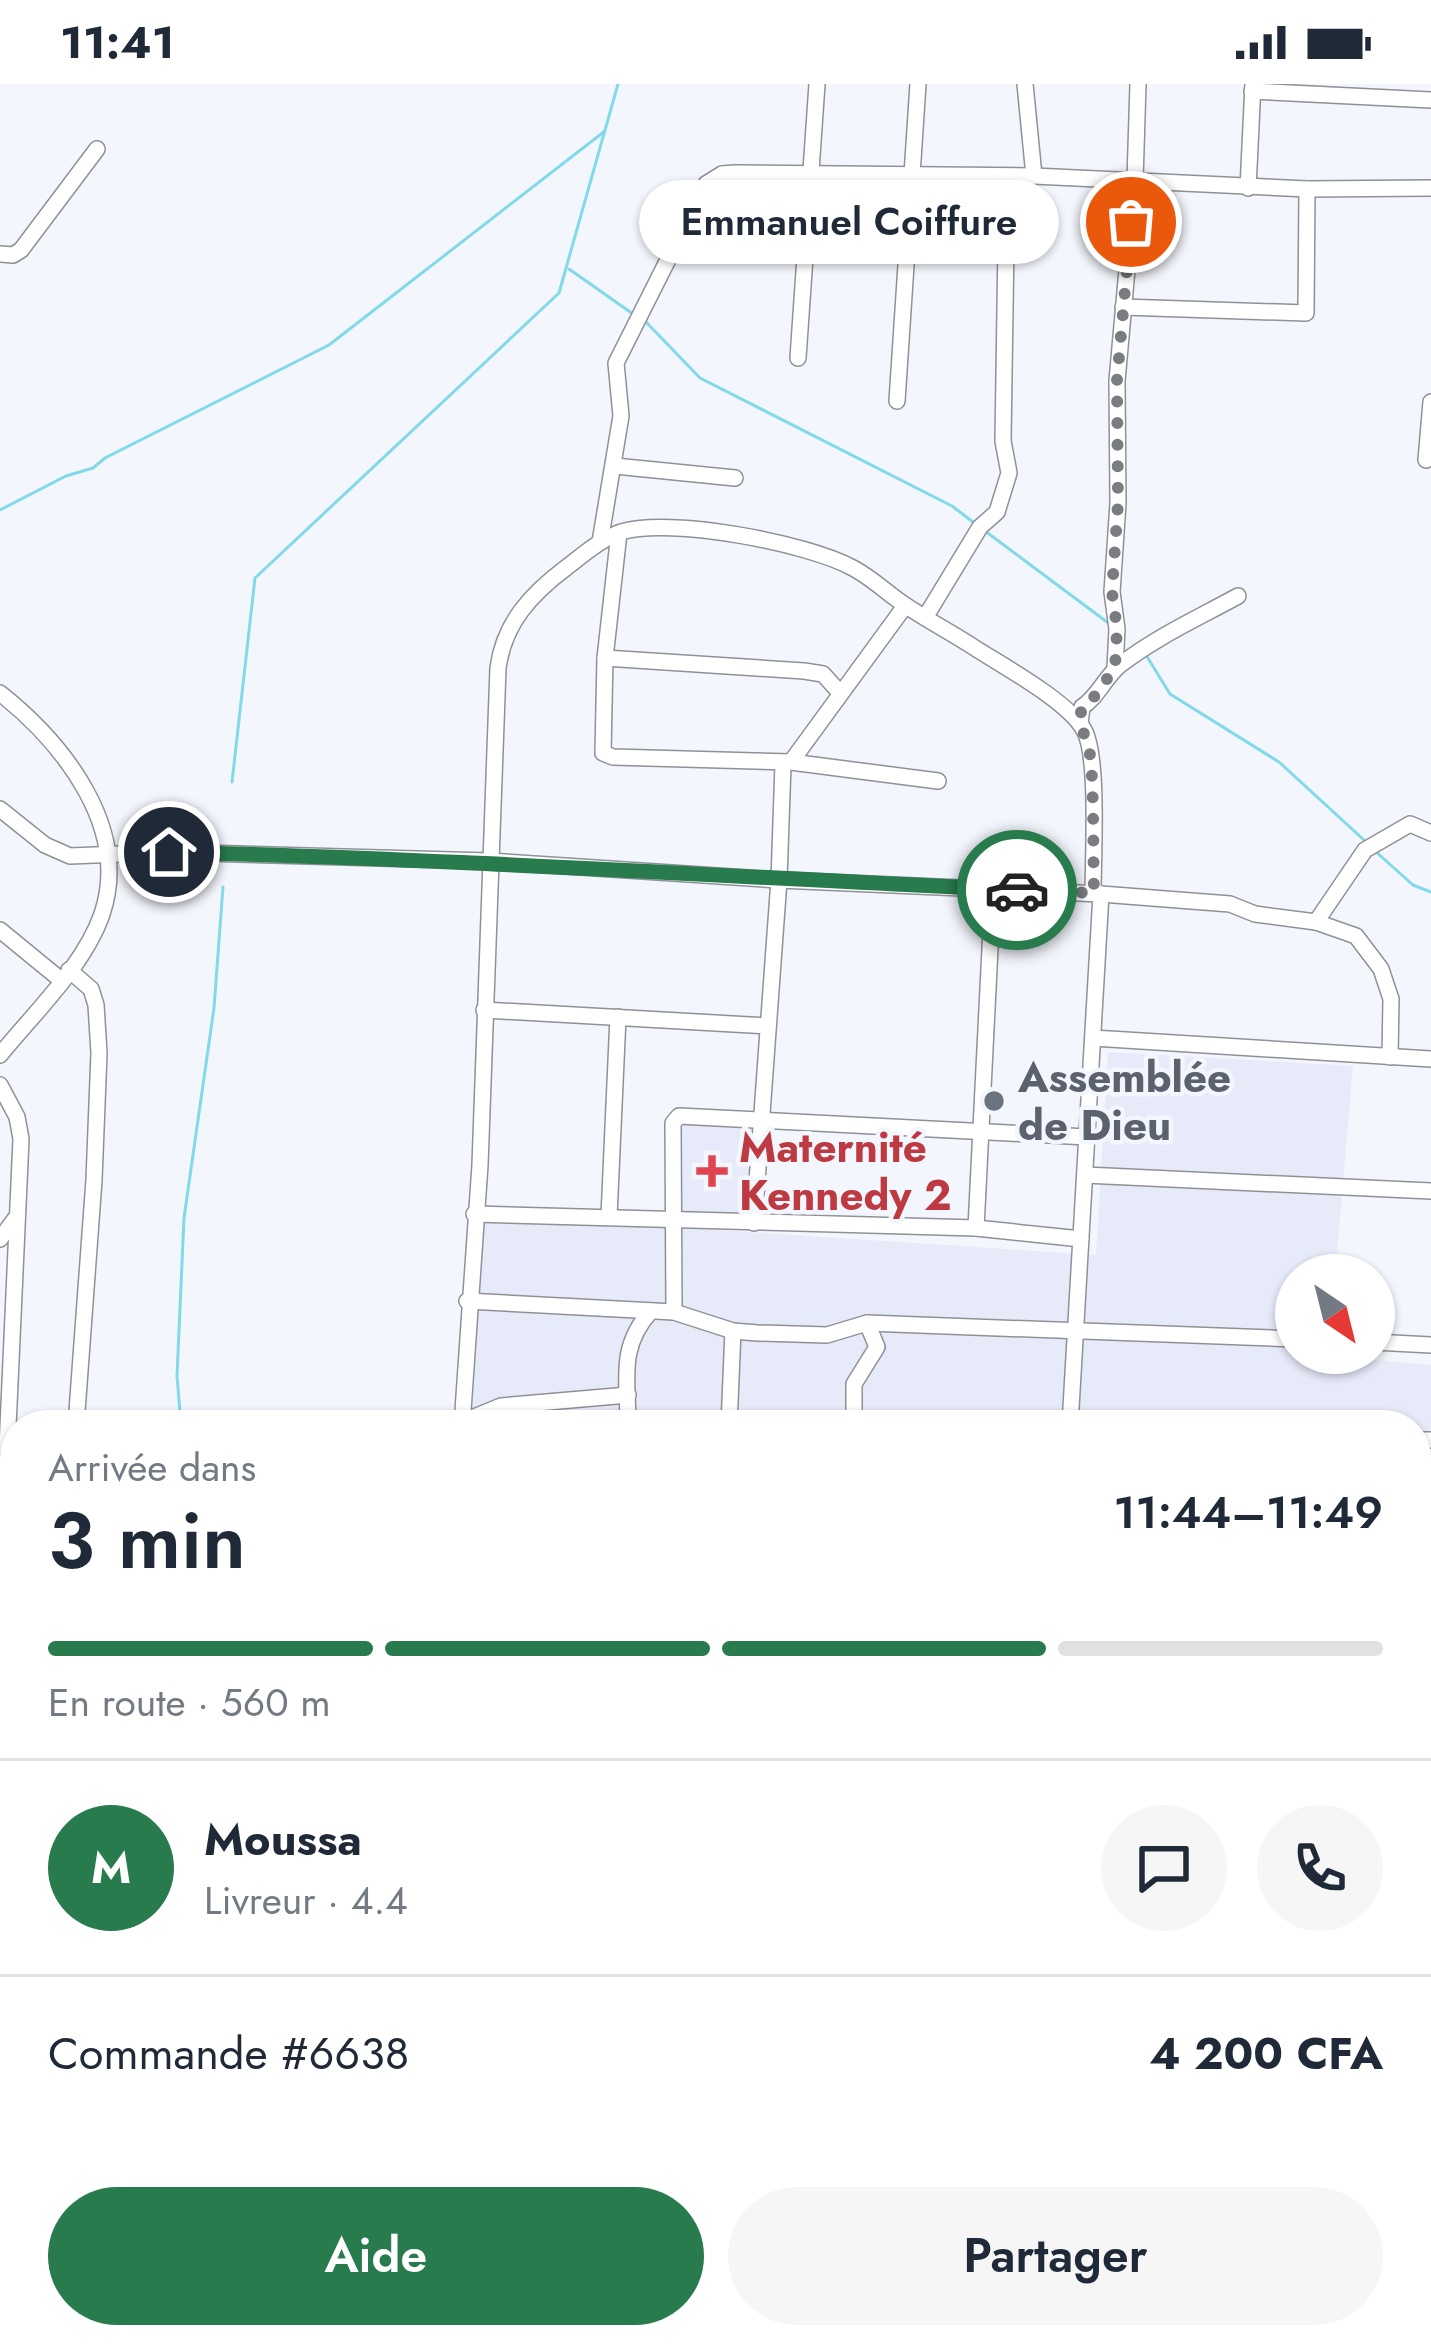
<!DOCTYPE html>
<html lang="fr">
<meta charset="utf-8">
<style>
:root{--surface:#fff;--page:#f6f6f7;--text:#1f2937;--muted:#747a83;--line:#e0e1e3;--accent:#287b4d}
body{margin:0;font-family:Jost,sans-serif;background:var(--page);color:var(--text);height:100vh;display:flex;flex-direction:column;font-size:45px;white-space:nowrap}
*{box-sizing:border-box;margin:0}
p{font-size:39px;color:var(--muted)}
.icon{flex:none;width:66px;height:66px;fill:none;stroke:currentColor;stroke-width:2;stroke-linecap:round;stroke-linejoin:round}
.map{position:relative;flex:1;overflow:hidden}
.sheet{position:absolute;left:0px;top:1326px;width:1431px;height:939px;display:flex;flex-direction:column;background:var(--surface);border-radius:48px 48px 0 0;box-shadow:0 3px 9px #0004}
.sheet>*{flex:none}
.needle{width:78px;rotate:145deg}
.buttons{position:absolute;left:1275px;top:1170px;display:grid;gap:24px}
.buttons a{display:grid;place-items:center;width:120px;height:120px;border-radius:50%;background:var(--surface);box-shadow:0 3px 9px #0004;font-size:60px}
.pin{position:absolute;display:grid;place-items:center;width:102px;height:102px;color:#fff;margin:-51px;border:6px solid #fff;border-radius:50%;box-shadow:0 3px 12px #0007}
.courier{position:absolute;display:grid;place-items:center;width:120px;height:120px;margin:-60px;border:9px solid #287b4d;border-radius:50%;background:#fff;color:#222;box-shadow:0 3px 15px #0007}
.bubble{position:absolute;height:84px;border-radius:42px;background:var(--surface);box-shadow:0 3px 9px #0004;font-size:39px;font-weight:600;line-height:84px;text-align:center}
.summary em{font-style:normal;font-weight:600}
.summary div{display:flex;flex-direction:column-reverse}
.summary{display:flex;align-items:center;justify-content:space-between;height:204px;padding:0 48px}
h1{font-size:78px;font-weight:600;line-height:90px}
.bar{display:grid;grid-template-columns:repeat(4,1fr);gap:18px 12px;align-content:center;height:144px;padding:0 48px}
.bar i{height:15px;border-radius:9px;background:var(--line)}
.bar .current{background:var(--accent)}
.bar p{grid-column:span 4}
.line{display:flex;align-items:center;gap:30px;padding:0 48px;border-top:3px solid var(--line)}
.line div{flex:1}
.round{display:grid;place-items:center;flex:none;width:126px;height:126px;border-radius:63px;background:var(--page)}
.button{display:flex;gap:24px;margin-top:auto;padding:24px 48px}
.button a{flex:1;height:138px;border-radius:72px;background:var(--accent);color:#fff;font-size:48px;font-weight:600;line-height:138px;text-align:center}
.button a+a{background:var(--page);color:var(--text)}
.status{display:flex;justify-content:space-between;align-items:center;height:84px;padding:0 60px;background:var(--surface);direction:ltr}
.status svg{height:33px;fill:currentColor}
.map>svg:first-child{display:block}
.built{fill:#e7ebf9}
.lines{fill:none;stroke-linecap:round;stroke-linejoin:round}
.stream{stroke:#82d9e9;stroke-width:3}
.minor-casing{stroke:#8f9197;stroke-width:18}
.minor{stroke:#fff;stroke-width:15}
.done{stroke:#7b7c81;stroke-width:12;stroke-dasharray:0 21.6}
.route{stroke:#287b4d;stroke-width:15}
.worship-dot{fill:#6b7280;stroke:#f4f6fd;stroke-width:4.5}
.health-dot{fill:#e0444e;stroke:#f4f6fd;stroke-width:4.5}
.labels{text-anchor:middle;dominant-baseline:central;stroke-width:9;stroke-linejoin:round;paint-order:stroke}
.worship-label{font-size:42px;font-weight:bold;fill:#5b616d;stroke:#f4f6fd;text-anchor:start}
.health-label{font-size:42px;font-weight:bold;fill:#be3a42;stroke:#f4f6fd;text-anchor:start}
</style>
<div class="status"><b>11:41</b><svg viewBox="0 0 49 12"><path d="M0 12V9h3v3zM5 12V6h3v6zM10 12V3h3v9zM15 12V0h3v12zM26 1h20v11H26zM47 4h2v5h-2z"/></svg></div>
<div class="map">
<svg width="1431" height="2263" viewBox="0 0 1431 2263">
<rect width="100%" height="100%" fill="#f4f6fd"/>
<g class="built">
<polygon points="1108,968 1353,982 1335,1191 1296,1191 1296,1269 1431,1281 1431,2263 463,2263 462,2250 1416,2250 1416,1341 462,1341 475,1130 1096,1171"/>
<polygon points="675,1033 757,1042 746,1135 673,1133"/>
</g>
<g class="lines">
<g class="stream">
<polyline points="569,185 633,230"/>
<polyline points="646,238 700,294 952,422 977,441"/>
<polyline points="0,426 66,392 93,384 105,374 329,261 605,47"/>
<polyline points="985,447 1107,538"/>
<polyline points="1146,571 1170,610 1279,678 1364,756"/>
<polyline points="232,698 255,494 559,209 618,0"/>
<polyline points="1375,767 1413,801 1431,808"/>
<polyline points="181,1341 177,1292 184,1134 214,924 223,803"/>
<polyline points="0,1485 15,1484"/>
<polyline points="260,2250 261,2263"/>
</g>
<g class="minor-casing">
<g id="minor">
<polyline points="1025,0 1034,92"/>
<polyline points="1252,7 1431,16"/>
<polyline points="1248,104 1253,0"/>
<polyline points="0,170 13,171 21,166 97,65"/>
<polyline points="1123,223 1306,229 1307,105"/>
<polyline points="798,274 817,0"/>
<polyline points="897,317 918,0"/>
<polyline points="1426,376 1431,318"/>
<polyline points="615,382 735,394"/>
<polyline points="619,449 605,574 603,669 613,673 791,678 938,697"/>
<polyline points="600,458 621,332 616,279 706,100 722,90 735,89 1034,92 1307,105 1431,104"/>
<polyline points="926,532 980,443 997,428 1009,389 1003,357 1007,93"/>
<polyline points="605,574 804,587 823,590 840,609"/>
<polyline points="1115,584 1117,545 1112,508 1118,419 1117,297 1135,96 1138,0"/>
<path d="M0,609C63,659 131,744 102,830C84,882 34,929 0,971"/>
<path d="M1080,640L1082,623C1098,613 1105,593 1120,581C1156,553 1198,534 1238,512"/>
<polyline points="791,678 905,522"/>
<polyline points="0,725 45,761 70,772 169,768 489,777 779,796 1101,810 1070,1341"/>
<polyline points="1101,810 1230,820 1255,830 1316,838 1356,852 1381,885 1391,915 1390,973"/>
<polyline points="1316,838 1365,766 1410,740 1431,749"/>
<polyline points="0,846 61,896"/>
<polyline points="69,886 91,905 96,921 99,969 94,1096 76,1341"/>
<polyline points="484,926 768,942"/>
<polyline points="1093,954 1431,975"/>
<polyline points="0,1001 17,1033 21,1055 7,1365"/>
<polyline points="1085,1091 1431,1107"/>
<polyline points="474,1130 976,1144 1081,1155"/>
<polyline points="609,1132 618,933"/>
<polyline points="754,1139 779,796 783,680"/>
<polyline points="976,1144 993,805"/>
<polyline points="0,1155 15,1135"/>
<polyline points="467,1217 674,1228 733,1247 758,1249 827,1251 867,1239 1296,1255"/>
<polyline points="674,1228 673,1039 679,1032 1087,1053"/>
<polyline points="1374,1258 1431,1261"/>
<polyline points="462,1338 501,1322 628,1311"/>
<path d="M462,1341L480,1081L498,584C504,539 531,510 567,483C584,470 601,455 621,448C671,433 807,459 853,484C872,494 887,509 905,521C927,536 952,549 975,564C1003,582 1069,618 1084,646C1099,672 1093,775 1093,809"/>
<path d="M628,1341C628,1296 618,1263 651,1227"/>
<polyline points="729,1341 733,1247"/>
<polyline points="854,1341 854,1300 877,1263 867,1239"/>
<polyline points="1416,1356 1431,1356"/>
<polyline points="0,1604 15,1604"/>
<polyline points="1416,1730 1431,1730"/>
<polyline points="0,1822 15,1823"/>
<polyline points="30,2263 31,2250"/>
<polyline points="1029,2263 1030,2250"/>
</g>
</g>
<use href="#minor" class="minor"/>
</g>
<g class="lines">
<path class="done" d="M1017,806L1094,809C1093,766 1094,721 1091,677C1089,658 1077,641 1082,623L1091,617L1115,584L1117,545L1112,508L1118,419L1117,296L1131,138"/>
<path class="route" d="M169,768C452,775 735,793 1017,806"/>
</g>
<circle class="worship-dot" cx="994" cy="1017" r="12"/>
<path class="health-dot" d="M706 1069h12v12h12v12h-12v12h-12v-12h-12v-12h12z"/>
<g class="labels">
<g class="worship-label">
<text x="1018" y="993">Assemblée<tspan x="1018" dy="48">de Dieu</tspan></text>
</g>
<g class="health-label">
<text x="739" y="1063">Maternité<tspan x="739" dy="48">Kennedy 2</tspan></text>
</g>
</g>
</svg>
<div class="buttons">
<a><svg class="needle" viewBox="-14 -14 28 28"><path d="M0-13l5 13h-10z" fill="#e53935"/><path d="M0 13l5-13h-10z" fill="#747a83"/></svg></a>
</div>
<div class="pin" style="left:1131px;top:138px;background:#ea580c"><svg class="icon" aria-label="bag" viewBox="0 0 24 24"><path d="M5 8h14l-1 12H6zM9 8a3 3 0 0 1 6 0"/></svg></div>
<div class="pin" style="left:169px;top:768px;background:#1f2937"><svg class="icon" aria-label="home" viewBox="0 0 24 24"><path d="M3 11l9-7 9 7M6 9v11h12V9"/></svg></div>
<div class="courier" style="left:1017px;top:806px"><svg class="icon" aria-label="car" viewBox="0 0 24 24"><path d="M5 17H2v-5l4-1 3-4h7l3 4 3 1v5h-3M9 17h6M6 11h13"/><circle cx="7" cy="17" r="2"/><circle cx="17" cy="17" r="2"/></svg></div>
<div class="bubble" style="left:639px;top:96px;width:420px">Emmanuel Coiffure</div>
<section class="sheet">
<div class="summary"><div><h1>3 min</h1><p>Arrivée dans</p></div><em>11:44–11:49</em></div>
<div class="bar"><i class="current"></i><i class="current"></i><i class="current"></i><i></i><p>En route · 560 m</p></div>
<div class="line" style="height:216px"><b class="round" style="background:var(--accent);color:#fff">M</b><div><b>Moussa</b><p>Livreur · 4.4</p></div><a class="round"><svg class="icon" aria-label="chat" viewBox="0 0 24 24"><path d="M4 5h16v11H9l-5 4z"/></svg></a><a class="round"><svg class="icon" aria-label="phone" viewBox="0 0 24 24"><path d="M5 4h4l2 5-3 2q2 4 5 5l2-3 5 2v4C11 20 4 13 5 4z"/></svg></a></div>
<div class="line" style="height:156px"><div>Commande #6638</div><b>4 200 CFA</b></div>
<div class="button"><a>Aide</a><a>Partager</a></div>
</section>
</div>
